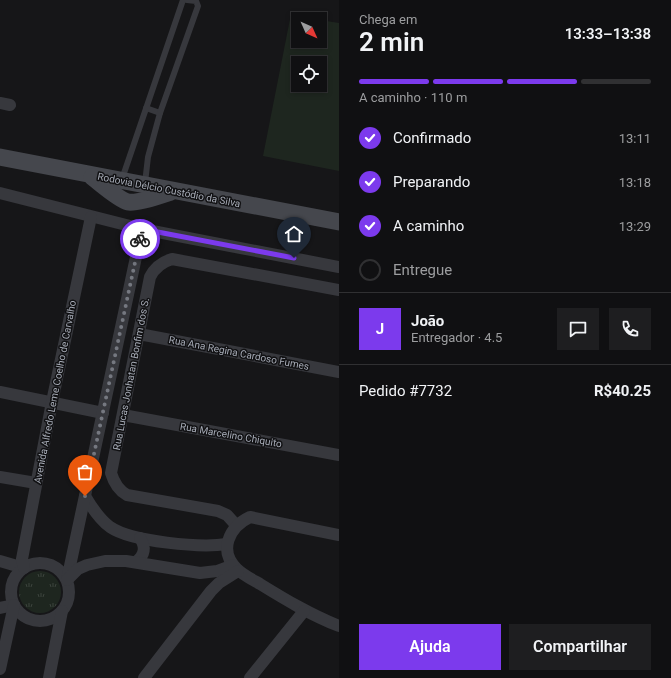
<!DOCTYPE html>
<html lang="pt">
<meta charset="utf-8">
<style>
:root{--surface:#101012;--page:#1e1e20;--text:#f1f3f6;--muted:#9c9d9f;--line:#303032;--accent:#7c3aed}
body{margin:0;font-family:Roboto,sans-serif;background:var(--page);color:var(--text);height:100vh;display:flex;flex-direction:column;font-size:15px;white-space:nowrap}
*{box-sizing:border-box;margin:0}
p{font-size:13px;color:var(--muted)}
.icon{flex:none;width:22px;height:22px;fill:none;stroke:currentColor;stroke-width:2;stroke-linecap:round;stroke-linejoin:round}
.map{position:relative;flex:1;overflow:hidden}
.panel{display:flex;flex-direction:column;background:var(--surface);width:332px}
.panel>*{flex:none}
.needle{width:26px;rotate:135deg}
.tools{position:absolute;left:291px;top:12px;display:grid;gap:8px}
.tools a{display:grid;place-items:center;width:36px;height:36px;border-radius:0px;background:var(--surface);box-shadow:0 2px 6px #0003,0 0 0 1px var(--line);font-size:20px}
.pin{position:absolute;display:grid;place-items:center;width:34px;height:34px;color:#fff;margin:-41px -17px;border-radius:50% 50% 50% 0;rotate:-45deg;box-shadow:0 0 4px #0007}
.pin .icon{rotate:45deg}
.courier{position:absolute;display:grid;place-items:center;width:40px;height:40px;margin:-20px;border:3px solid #7c3aed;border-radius:50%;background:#fff;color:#222;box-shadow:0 1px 5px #0007}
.summary em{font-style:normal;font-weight:600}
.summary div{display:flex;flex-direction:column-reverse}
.summary{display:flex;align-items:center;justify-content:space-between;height:68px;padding:0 20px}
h1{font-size:26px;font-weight:600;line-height:30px}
.bar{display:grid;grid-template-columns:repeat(4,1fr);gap:6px 4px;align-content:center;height:48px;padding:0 20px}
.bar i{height:5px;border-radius:3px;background:var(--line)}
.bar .on{background:var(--accent)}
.bar p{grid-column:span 4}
.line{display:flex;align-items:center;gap:10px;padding:0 20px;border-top:1px solid var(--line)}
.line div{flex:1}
.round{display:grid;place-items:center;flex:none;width:42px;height:42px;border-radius:0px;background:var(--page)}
ol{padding:0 20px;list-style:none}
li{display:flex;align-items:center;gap:12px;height:44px}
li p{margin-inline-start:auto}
li .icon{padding:4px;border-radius:50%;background:var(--accent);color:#fff;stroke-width:4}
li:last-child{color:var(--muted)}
li i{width:22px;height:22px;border:2px solid var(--line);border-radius:50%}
.cta{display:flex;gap:8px;margin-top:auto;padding:8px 20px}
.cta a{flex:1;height:46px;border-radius:0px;background:var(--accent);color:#fff;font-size:16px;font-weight:600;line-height:46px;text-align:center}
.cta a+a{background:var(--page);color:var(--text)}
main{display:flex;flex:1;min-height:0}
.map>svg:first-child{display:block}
.grass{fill:url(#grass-tufts)}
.green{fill:#1e261f;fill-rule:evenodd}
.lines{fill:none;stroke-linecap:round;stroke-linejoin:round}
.service{stroke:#37383d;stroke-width:6}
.minor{stroke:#37383d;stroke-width:12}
.secondary{stroke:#45474d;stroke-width:17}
.done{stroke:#757880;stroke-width:4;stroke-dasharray:0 7.2}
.route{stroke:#7c3aed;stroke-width:5}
.labels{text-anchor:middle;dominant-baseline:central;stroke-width:3;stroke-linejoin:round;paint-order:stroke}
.street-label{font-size:10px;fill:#a8adb8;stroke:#111113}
</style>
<main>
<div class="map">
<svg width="339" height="678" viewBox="0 0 339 678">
<defs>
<pattern id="grass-tufts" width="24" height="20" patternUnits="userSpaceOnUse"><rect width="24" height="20" fill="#1e261f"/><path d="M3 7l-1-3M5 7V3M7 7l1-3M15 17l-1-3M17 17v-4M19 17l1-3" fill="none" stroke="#3c433d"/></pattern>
</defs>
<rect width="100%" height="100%" fill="#161618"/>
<circle class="grass" cx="40" cy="592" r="21"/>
<path class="green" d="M291,14L316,19H298V41H320V20L339,23V171L263,156ZM298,63H320V85H298Z"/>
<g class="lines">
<g class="service">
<polyline points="146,108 160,113"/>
<polyline points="122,179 183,0"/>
<polyline points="145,183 148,157 160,113 198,6 196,1 187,0"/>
</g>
<g class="minor">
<polyline points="0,103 10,105"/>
<polyline points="0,193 142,229 339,267"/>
<polyline points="139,334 339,372"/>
<polyline points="0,392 103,413"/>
<polyline points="123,415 339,455"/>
<polyline points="0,477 36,483"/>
<path d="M85,496C92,508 99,519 110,527C132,542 201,548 227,544"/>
<path d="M236,525L227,515L218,511L127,495C118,490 114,483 111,473L150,277C155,267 162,262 172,259L339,290"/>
<path d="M339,535L250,517C229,527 218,551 237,569C243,575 253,580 260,584C286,600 311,615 339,626"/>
<polyline points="0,561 24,568"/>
<path d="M136,562C145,555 146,547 140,538"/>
<circle cx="40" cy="592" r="29"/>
<polyline points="24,568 22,559 52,402 91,217"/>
<polyline points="67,580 142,229"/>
<polyline points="67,580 78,569 87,565 105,561 126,561 200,573 217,571 233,565"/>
<polyline points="0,608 14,605"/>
<polyline points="0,669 14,605"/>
<polyline points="49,678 62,611"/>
<polyline points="144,678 211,591 219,583 238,571"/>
<polyline points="250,678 304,611"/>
</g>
<g class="secondary">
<polyline points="0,157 339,222"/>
<path d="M92,177C100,183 119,200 128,202C137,204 162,195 171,192"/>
</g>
</g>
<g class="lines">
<polyline class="done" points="85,496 140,239"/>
<polyline class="route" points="140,239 142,229 294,258"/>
</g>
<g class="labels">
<g class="street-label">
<text transform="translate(169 190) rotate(11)">Rodovia Délcio Custódio da Silva</text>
<text transform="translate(239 353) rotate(11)">Rua Ana Regina Cardoso Fumes</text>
<text transform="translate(131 374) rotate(-79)">Rua Lucas Jonhatan Bonfim dos S.</text>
<text transform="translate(55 392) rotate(-79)">Avenida Alfredo Leme Coelho de Carvalho</text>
<text transform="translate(231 435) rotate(10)">Rua Marcelino Chiquito</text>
</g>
</g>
</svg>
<div class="tools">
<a><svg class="needle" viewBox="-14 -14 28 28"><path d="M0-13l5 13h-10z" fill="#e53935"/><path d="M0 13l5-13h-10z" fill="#9c9d9f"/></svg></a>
<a><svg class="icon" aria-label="locate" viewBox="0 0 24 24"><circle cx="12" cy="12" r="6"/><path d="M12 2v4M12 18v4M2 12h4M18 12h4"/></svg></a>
</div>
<div class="pin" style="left:85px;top:496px;background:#ea580c"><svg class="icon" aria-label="bag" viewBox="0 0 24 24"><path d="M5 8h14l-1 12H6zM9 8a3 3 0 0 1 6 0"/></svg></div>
<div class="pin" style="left:294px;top:258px;background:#1f2937"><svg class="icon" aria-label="home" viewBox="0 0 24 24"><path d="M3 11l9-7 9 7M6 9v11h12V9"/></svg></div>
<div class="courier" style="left:140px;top:239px"><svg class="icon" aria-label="bike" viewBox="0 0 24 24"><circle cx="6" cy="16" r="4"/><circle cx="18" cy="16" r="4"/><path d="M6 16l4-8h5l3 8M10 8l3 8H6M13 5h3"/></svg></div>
</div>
<section class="panel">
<div class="summary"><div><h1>2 min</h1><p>Chega em</p></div><em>13:33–13:38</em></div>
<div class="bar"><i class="on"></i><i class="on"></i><i class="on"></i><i></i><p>A caminho · 110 m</p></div>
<ol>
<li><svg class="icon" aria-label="check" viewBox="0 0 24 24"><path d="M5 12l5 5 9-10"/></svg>Confirmado<p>13:11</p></li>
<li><svg class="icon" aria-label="check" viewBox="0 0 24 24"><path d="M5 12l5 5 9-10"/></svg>Preparando<p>13:18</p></li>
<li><svg class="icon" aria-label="check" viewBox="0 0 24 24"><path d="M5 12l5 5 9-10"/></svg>A caminho<p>13:29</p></li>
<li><i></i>Entregue</li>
</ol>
<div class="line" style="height:72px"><b class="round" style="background:var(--accent);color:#fff">J</b><div><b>João</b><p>Entregador · 4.5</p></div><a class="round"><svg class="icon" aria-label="chat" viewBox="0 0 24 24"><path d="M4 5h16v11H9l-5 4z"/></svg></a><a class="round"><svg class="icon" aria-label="phone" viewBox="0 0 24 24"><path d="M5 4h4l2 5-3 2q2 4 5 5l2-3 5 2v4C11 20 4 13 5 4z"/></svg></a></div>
<div class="line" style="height:52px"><div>Pedido #7732</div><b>R$40.25</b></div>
<div class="cta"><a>Ajuda</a><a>Compartilhar</a></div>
</section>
</main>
